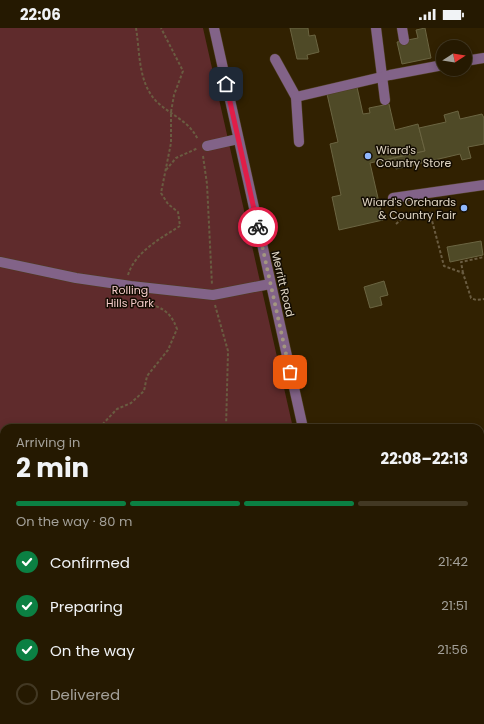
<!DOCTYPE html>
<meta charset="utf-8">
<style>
:root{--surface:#251901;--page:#312610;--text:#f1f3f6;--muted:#a3a099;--line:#423823;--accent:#0b8043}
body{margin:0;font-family:Poppins,sans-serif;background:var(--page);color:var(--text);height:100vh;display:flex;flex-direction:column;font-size:15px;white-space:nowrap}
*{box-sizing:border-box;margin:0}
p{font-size:13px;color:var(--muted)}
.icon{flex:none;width:22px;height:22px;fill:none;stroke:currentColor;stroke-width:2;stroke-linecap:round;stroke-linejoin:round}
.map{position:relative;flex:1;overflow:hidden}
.sheet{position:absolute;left:0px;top:396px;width:484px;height:300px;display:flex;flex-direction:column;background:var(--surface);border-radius:12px 12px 0 0;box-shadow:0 2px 10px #0003,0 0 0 1px var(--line)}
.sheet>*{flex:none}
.needle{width:26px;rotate:78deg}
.fabs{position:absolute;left:436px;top:12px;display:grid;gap:8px}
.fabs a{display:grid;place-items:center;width:36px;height:36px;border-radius:50%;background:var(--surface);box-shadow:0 2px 10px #0003,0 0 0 1px var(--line);font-size:20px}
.pin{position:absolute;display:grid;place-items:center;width:34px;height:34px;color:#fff;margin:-17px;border-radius:8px;box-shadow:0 2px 6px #0006}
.courier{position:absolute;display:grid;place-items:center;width:40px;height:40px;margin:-20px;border:3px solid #e11d48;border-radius:50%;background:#fff;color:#222;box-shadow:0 1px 5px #0007}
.head em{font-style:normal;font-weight:700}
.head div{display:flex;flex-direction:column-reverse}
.head{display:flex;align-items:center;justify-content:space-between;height:68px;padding:0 16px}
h1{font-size:26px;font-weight:700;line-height:30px}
.bar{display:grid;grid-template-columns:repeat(4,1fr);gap:6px 4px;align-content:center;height:48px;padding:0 16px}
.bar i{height:5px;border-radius:3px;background:var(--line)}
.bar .on{background:var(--accent)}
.bar p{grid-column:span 4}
ol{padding:0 16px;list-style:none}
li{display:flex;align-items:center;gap:12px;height:44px}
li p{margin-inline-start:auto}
li .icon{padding:4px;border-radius:50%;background:var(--accent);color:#fff;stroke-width:4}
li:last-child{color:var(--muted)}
li i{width:22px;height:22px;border:2px solid var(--line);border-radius:50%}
.status{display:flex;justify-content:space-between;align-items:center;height:28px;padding:0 20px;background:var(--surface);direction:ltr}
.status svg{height:11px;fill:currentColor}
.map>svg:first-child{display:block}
.green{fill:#5f2b2c}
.building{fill:#4f4a27;stroke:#6b6542}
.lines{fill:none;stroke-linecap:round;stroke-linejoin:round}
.minor-casing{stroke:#4d3e20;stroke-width:11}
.path{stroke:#6a5c41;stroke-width:2;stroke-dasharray:3 2;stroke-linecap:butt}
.minor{stroke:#826388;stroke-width:10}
.done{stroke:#a39780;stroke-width:4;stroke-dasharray:0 7.2}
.route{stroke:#e11d48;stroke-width:5}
.poi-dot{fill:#90b8fd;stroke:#130c02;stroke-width:1.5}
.labels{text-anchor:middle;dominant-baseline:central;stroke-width:3;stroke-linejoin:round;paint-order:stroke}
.poi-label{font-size:11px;fill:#e0d6c4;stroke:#130c02;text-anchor:start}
.street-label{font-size:11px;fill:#e0d6c4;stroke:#130c02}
.park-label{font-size:11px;fill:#f4cbc9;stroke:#130c02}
</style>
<div class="status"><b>22:06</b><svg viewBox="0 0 49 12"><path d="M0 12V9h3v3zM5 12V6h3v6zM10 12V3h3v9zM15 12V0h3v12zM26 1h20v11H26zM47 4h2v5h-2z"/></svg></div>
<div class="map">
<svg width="484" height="696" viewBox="0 0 484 696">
<rect width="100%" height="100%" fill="#312101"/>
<g class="green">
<polygon points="0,0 203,0 293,400 4,400 4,626 0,626"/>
<polygon points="484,512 484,696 391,696 390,692 480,692 480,513"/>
</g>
<g class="building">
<polygon points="290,0 308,0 309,8 315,7 319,24 307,27 308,31 297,31"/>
<polygon points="425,0 431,30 402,36 397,14 418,10 416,2"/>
<polygon points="357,59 363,86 370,85 369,80 389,76 395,102 418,96 425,123 370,135 383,192 339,202 332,169 341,167 330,116 338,114 327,66"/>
<polygon points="458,83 460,91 482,86 484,90 484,116 468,119 471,130 462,132 460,126 396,141 394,136 382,138 381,133 425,123 419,100 446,94 444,87"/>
<polygon points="481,213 483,227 450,234 447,219"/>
<polygon points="384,253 388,267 380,269 382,277 370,280 364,259"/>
</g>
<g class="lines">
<g class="minor-casing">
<g id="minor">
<polyline points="214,0 303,400"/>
<polyline points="376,0 385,72"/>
<polyline points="402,0 404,12"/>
<polyline points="275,31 296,69 299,114"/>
<polyline points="465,33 484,30"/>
<polyline points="296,69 390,47 443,37"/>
<polyline points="207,118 238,111"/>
<polyline points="393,170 484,157"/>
<polyline points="0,234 76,250 131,258 213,267 270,256"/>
<polyline points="369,692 370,696"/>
</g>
</g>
<g class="path">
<path d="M136,0C140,24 138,54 156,73C170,87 190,93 198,112"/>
<polyline points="203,128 207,156 212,257"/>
<polyline points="166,142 176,130 198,120"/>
<polyline points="396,196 402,191 430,185 444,238 463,245 471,270 476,272 484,271"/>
<polyline points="463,245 461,234 484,229"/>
<path d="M128,247C135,224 161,210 180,198L178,184L168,176L161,165L171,115V84L174,67L183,43L161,0"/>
<polyline points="215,277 228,323 226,400"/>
<path d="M99,400L117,381L131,375L144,363L147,348L168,322L177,301C169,279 159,281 141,271"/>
<polyline points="0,557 4,555"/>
<polyline points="0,618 4,618"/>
</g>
<use href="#minor" class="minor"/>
</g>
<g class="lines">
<polyline class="done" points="258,199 290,344"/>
<polyline class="route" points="226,56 258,199"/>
</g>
<g class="poi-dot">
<circle cx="368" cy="128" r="4"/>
<circle cx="464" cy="180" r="4"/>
</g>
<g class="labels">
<g class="poi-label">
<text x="376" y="122">Wiard's<tspan x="376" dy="13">Country Store</tspan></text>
<text x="456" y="174" text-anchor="end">Wiard's Orchards<tspan x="456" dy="13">&amp; Country Fair</tspan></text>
</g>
<g class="street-label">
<text transform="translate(283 256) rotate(77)">Merritt Road</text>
</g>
<g class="park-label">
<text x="130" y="262">Rolling<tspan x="130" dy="13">Hills Park</tspan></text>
</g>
</g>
</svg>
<div class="fabs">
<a><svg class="needle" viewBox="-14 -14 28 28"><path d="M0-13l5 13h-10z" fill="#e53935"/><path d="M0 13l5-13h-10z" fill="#a3a099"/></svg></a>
</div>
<div class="pin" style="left:290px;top:344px;background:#ea580c"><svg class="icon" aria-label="bag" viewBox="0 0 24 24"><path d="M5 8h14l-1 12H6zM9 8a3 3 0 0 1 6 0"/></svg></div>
<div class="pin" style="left:226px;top:56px;background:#1f2937"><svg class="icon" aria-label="home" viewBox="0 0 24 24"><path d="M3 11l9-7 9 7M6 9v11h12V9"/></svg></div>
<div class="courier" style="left:258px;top:199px"><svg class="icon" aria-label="bike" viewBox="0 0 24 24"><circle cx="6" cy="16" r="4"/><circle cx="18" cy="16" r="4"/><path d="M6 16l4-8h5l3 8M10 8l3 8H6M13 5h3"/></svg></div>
<section class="sheet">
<div class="head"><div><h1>2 min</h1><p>Arriving in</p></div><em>22:08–22:13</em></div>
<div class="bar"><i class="on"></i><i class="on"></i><i class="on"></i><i></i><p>On the way · 80 m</p></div>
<ol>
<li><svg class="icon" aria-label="check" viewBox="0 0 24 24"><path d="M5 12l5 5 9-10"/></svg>Confirmed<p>21:42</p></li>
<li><svg class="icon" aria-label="check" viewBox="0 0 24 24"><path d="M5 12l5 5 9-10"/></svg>Preparing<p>21:51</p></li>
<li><svg class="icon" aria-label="check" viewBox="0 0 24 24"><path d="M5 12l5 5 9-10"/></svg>On the way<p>21:56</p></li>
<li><i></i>Delivered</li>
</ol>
</section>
</div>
